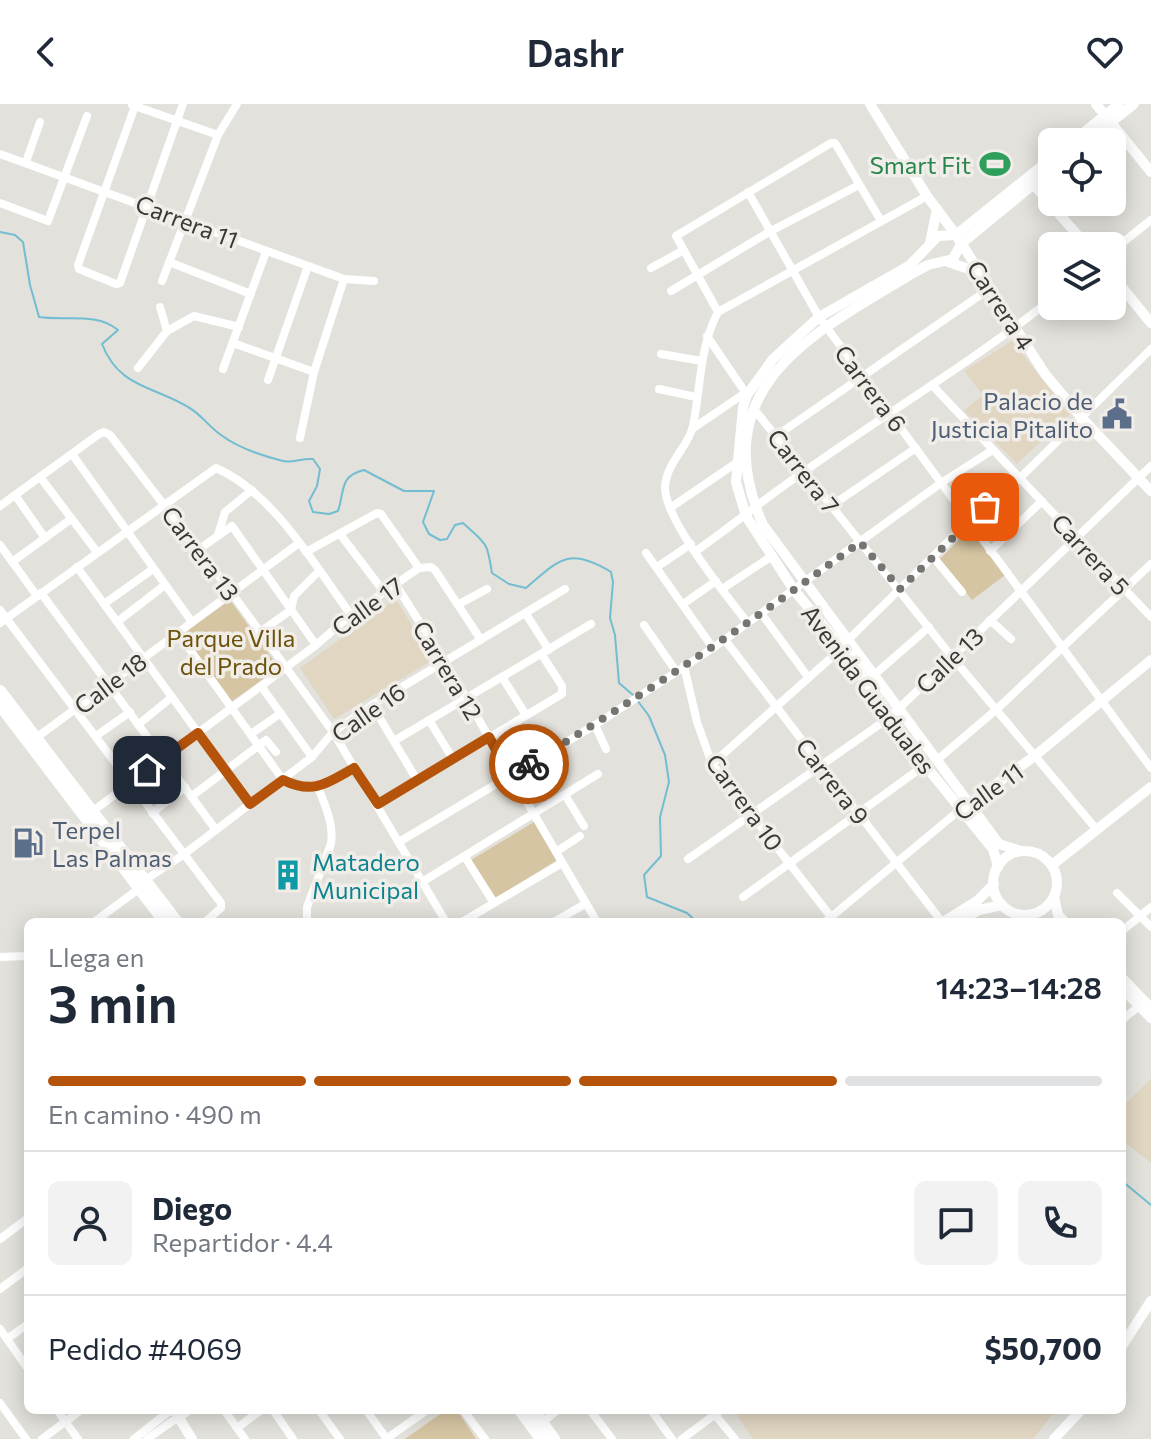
<!DOCTYPE html>
<html lang="es">
<meta charset="utf-8">
<style>
:root{--surface:#fff;--page:#f2f2f3;--text:#1f2937;--muted:#747a83;--line:#e0e1e3;--accent:#b45309}
body{margin:0;font-family:Commissioner,sans-serif;background:var(--page);color:var(--text);height:100vh;display:flex;flex-direction:column;font-size:30px;white-space:nowrap}
*{box-sizing:border-box;margin:0}
p{font-size:26px;color:var(--muted)}
.icon{flex:none;width:44px;height:44px;fill:none;stroke:currentColor;stroke-width:2;stroke-linecap:round;stroke-linejoin:round}
.map{position:relative;flex:1;overflow:hidden}
.side{position:absolute;left:24px;top:814px;width:1102px;height:496px;display:flex;flex-direction:column;background:var(--surface);border-radius:12px;box-shadow:0 4px 20px #0003}
.side>*{flex:none}
.tools{position:absolute;left:1038px;top:24px;display:grid;gap:16px}
.tools a{display:grid;place-items:center;width:88px;height:88px;border-radius:12px;background:var(--surface);box-shadow:0 4px 20px #0003;font-size:40px}
.pin{position:absolute;display:grid;place-items:center;width:68px;height:68px;color:#fff;margin:-34px;border-radius:16px;box-shadow:0 4px 12px #0006}
.courier{position:absolute;display:grid;place-items:center;width:80px;height:80px;margin:-40px;border:6px solid #b45309;border-radius:50%;background:#fff;color:#222;box-shadow:0 2px 10px #0007}
.head em{font-style:normal;font-weight:600}
.head div{display:flex;flex-direction:column-reverse}
.head{display:flex;align-items:center;justify-content:space-between;height:136px;padding:0 24px}
h1{font-size:52px;font-weight:600;line-height:60px}
.bar{display:grid;grid-template-columns:repeat(4,1fr);gap:12px 8px;align-content:center;height:96px;padding:0 24px}
.bar i{height:10px;border-radius:6px;background:var(--line)}
.bar .current{background:var(--accent)}
.bar p{grid-column:span 4}
.line{display:flex;align-items:center;gap:20px;padding:0 24px;border-top:2px solid var(--line)}
.line div{flex:1}
.round{display:grid;place-items:center;flex:none;width:84px;height:84px;border-radius:12px;background:var(--page)}
header{display:flex;justify-content:space-between;align-items:center;height:104px;padding:0 24px;background:var(--surface);font-size:36px;font-weight:600}
.map>svg:first-child{display:block}
.education{fill:#e1d6c2}
.green{fill:#d5c5a2}
.lines{fill:none;stroke-linecap:round;stroke-linejoin:round}
.stream{stroke:#72bdd2;stroke-width:2}
.minor{stroke:#fff;stroke-width:8}
.major{stroke:#fff;stroke-width:10}
.highway{stroke:#fff;stroke-width:12}
.done{stroke:#757470;stroke-width:8;stroke-dasharray:0 14.4}
.route{stroke:#b45309;stroke-width:10}
.labels{text-anchor:middle;dominant-baseline:central;stroke-width:7;stroke-linejoin:round;paint-order:stroke}
.leisure-label{font-size:24px;fill:#27864d;stroke:#f1eee9;text-anchor:end}
.street-label{font-size:24px;fill:#3a3936;stroke:#f1eee9}
.service-label{font-size:24px;fill:#4e5e75;stroke:#f1eee9;text-anchor:end}
.park-label{font-size:24px;fill:#6c520a;stroke:#f1eee9}
.culture-label{font-size:24px;fill:#0d838f;stroke:#f1eee9;text-anchor:start}
</style>
<header><svg class="icon" aria-label="back" viewBox="0 0 24 24"><path d="M15 5l-7 7 7 7"/></svg>Dashr<svg class="icon" aria-label="heart" viewBox="0 0 24 24"><path d="M12 20l-8-8c-3-5 5-10 8-4 3-6 11-1 8 4z"/></svg></header>
<div class="map">
<svg width="1151" height="1335" viewBox="0 0 1151 1335">
<rect width="100%" height="100%" fill="#e3e1db"/>
<g class="education">
<polygon points="1012,237 1070,310 1017,360 964,306 983,291 964,267"/>
<polygon points="396,495 433,556 334,615 300,564"/>
<polygon points="1151,975 1151,1059 1122,1036 1122,1003"/>
<polygon points="740,1306 1056,1306 1033,1335 753,1335 737,1312"/>
</g>
<g class="green">
<polygon points="969,425 1005,471 972,496 940,455"/>
<polygon points="230,496 279,564 232,597 183,530"/>
<polygon points="534,718 557,756 496,794 471,756"/>
<polygon points="446,1306 457,1306 476,1335 405,1335"/>
</g>
<g class="lines">
<g class="stream">
<path d="M0,128L15,131L23,138L30,181L39,213C65,217 97,208 118,226L102,240C119,284 154,282 188,303C201,310 209,323 221,331C237,343 263,352 283,357C292,359 303,354 313,355L320,365L317,382L309,397L313,408L329,410L338,407C345,386 339,372 364,366L404,387H434L423,418L429,430L440,436L447,435L455,421L463,419C487,441 487,437 492,469L509,480L526,484C559,456 568,442 611,468L613,478L610,514L615,531L619,579L633,591"/>
<polyline points="637,596 649,612 665,651 669,678 660,713 661,752 644,771 647,793 687,809 697,818"/>
<polyline points="1122,1077 1151,1101"/>
</g>
<g class="minor">
<polyline points="132,1 218,31"/>
<polyline points="135,2 78,161 79,165 116,180 120,179 183,0"/>
<polyline points="0,50 344,175 374,177"/>
<polyline points="26,58 40,18"/>
<polyline points="748,88 819,213 1151,664"/>
<polyline points="0,99 48,117 87,12"/>
<polyline points="1112,147 1151,116"/>
<polyline points="169,158 251,190"/>
<polyline points="651,164 682,147"/>
<polyline points="162,177 218,31 237,0"/>
<polyline points="671,187 769,128 859,81"/>
<polyline points="160,203 167,227"/>
<polyline points="718,208 676,132 831,39 835,39 881,117"/>
<path d="M718,208C699,244 701,283 693,322C689,342 666,359 665,383C664,415 726,491 747,518"/>
<polyline points="718,208 927,92"/>
<polyline points="707,232 747,291"/>
<polyline points="233,239 314,268"/>
<polyline points="661,250 702,257"/>
<polyline points="138,264 167,227 194,212 239,223"/>
<polyline points="223,265 266,148"/>
<polyline points="268,276 308,162"/>
<polyline points="932,281 1151,513"/>
<polyline points="659,285 696,293"/>
<polyline points="754,305 952,553 1097,726"/>
<polyline points="692,325 745,289"/>
<polyline points="776,332 989,185"/>
<polyline points="300,334 314,268 344,175"/>
<polyline points="72,350 192,518"/>
<polyline points="40,373 97,448"/>
<polyline points="15,391 45,434"/>
<polyline points="0,402 99,330 104,328 110,331 231,488 333,628 446,818"/>
<polyline points="831,402 916,344"/>
<polyline points="670,404 736,359"/>
<polyline points="340,430 384,488"/>
<polyline points="218,431 225,408 252,386"/>
<polyline points="0,441 37,492"/>
<polyline points="198,446 232,422 316,541"/>
<path d="M696,447C733,421 768,392 805,367C887,309 973,257 1052,195"/>
<polyline points="990,447 1042,397"/>
<polyline points="306,448 377,409 381,410 419,464"/>
<polyline points="646,449 713,544"/>
<polyline points="934,454 962,488"/>
<polyline points="12,458 71,415"/>
<polyline points="77,463 250,700"/>
<polyline points="657,463 691,440"/>
<polyline points="396,481 445,558 597,818"/>
<polyline points="722,485 772,452"/>
<polyline points="41,489 216,726"/>
<polyline points="104,500 153,465"/>
<polyline points="459,500 487,485"/>
<polyline points="683,500 716,477"/>
<polyline points="0,506 221,799 221,804 205,818"/>
<polyline points="761,509 808,573"/>
<polyline points="526,510 549,546"/>
<polyline points="990,516 1011,535"/>
<polyline points="117,518 165,481"/>
<path d="M0,519L216,364C274,389 315,462 351,511"/>
<polyline points="644,521 676,567"/>
<polyline points="260,528 291,506 294,492 319,467"/>
<path d="M178,529L283,676C313,691 327,679 354,664"/>
<polyline points="849,535 968,418 1020,374 1151,245"/>
<polyline points="725,536 942,818"/>
<polyline points="684,562 697,618 712,660 835,818"/>
<polyline points="874,571 929,523"/>
<polyline points="502,573 526,611"/>
<polyline points="261,582 312,653"/>
<polyline points="372,601 417,676"/>
<polyline points="429,616 453,655"/>
<polyline points="139,620 172,593"/>
<polyline points="595,621 606,645"/>
<polyline points="251,630 281,609"/>
<polyline points="96,632 130,608"/>
<polyline points="36,634 299,439"/>
<polyline points="394,637 591,520"/>
<polyline points="937,656 997,605 1151,460"/>
<polyline points="712,660 842,544"/>
<polyline points="565,691 584,722"/>
<polyline points="192,692 266,636 276,648"/>
<polyline points="378,700 562,590 562,582 542,551"/>
<polyline points="152,709 185,683"/>
<polyline points="89,710 316,541 351,511 419,464 431,463 435,466 481,536"/>
<polyline points="399,738 595,621 713,544 941,379 991,347"/>
<polyline points="556,748 580,732"/>
<polyline points="465,753 494,799"/>
<polyline points="688,755 890,613 1151,362"/>
<polyline points="145,776 183,751 312,653 333,628 372,601 565,485"/>
<polyline points="422,778 598,670"/>
<polyline points="1117,789 1151,823"/>
<polyline points="743,793 925,661"/>
<polyline points="94,818 140,784"/>
<path d="M307,818V803L331,740C334,719 325,702 318,683"/>
<polyline points="462,818 562,759"/>
<polyline points="554,818 585,800"/>
<polyline points="825,818 962,704"/>
<polyline points="1122,827 1151,803"/>
<polyline points="0,853 28,852"/>
<polyline points="1122,916 1139,902"/>
<polyline points="0,1135 28,1114"/>
<polyline points="0,1185 28,1164"/>
<polyline points="0,1225 28,1265"/>
<polyline points="7,1235 28,1220"/>
<polyline points="0,1299 26,1335"/>
<polyline points="57,1306 78,1335"/>
<polyline points="224,1306 245,1335"/>
<polyline points="273,1306 293,1335"/>
<polyline points="319,1306 340,1335"/>
<polyline points="366,1306 387,1335"/>
<polyline points="463,1306 485,1335"/>
<polyline points="590,1306 612,1335"/>
<polyline points="651,1306 672,1335"/>
<polyline points="716,1312 735,1335"/>
<polyline points="541,1319 558,1306"/>
<polyline points="237,1324 261,1306"/>
<polyline points="42,1335 81,1306"/>
<polyline points="134,1335 171,1306"/>
<polyline points="147,1335 177,1314"/>
<polyline points="386,1335 427,1306"/>
<polyline points="682,1335 721,1306"/>
</g>
<g class="major">
<polyline points="870,0 927,92 956,131 1045,270 1081,313 1151,387"/>
<polyline points="1096,0 1151,68"/>
<polyline points="1072,38 1119,0"/>
<polyline points="1086,38 1134,0"/>
<polyline points="1033,80 1087,142"/>
<polyline points="956,131 938,132 910,161 819,213 773,255 747,291 743,303 736,378 746,412 794,486 842,544 925,661 993,745 998,763"/>
<polyline points="956,131 1052,54"/>
<polyline points="930,139 937,105"/>
<polyline points="948,158 978,168"/>
<polyline points="1112,171 1151,219"/>
<polyline points="967,701 1036,651 1151,556"/>
<path d="M1021,747L999,740L763,421C702,282 815,228 915,168L928,161L953,155L961,140L1052,65"/>
<circle cx="1025" cy="779" r="32"/>
<polyline points="1052,761 1151,683"/>
<polyline points="1054,793 1058,811 1065,818"/>
<polyline points="943,818 977,797 994,780"/>
<polyline points="958,818 979,806 1002,801"/>
<polyline points="1122,874 1151,904"/>
<polyline points="1122,884 1151,914"/>
<polyline points="1122,1242 1151,1197"/>
<polyline points="174,1306 192,1335"/>
<polyline points="177,1314 188,1306"/>
<polyline points="1054,1335 1081,1306"/>
</g>
<g class="highway">
<polyline points="0,587 177,818"/>
<polyline points="0,601 165,818"/>
<polyline points="520,1306 541,1335"/>
<polyline points="533,1306 554,1335"/>
</g>
</g>
<g class="lines">
<path class="done" d="M529,660C643,592 753,517 860,438L900,485L985,403"/>
<path class="route" d="M147,666L198,629L250,700L283,676C314,691 327,679 354,664L378,700L489,633L510,671L529,660"/>
</g>
<defs>
<g id="stadium-bare" transform="scale(2.4)"><path d="M0-5a6.5 5 0 1 0 0 10a6.5 5 0 1 0 0-10ZM-3.5-1.8h7v3.6h-7Z" fill="#2e9e5b" stroke="#f1eee9" stroke-width="2.5" paint-order="stroke"/></g>
<g id="civic-bare" transform="scale(2.4)"><path d="M-.6-6.5H3V-4.5H.6V-3L4-1V1h2V6H-6V1h2V-1L-.6-3ZM-1.2 2.5V6h2.4V2.5Z" fill="#5c6f8a" stroke="#f1eee9" stroke-width="2.5" paint-order="stroke"/></g>
<g id="fuel-bare" transform="scale(2.4)"><path d="M-5.5-6h7V0h2V4h1.3V-2.5L3-4.5l.8-.8L6-3V5H2.5V1h-1V6h-7ZM-4.2-4.7v3.2H.2V-4.7Z" fill="#5c6f8a" stroke="#f1eee9" stroke-width="2.5" paint-order="stroke"/></g>
<g id="building-bare" transform="scale(2.4)"><path d="M-4-6H4V6H1V3H-1V6H-4ZM-2.5-4.3h1.7v1.8h-1.7ZM.8-4.3h1.7v1.8H.8ZM-2.5-1h1.7V.8h-1.7ZM.8-1h1.7V.8H.8Z" fill="#0f9aa8" stroke="#f1eee9" stroke-width="2.5" paint-order="stroke"/></g>
</defs>
<g fill-rule="evenodd">
<use href="#stadium-bare" x="995" y="60"/>
<use href="#civic-bare" x="1117" y="310"/>
<use href="#fuel-bare" x="28" y="739"/>
<use href="#building-bare" x="288" y="771"/>
</g>
<g class="labels">
<g class="leisure-label">
<text x="971" y="60">Smart Fit</text>
</g>
<g class="street-label">
<text transform="translate(187 117) rotate(21)">Carrera 11</text>
<text transform="translate(1001 201) rotate(57)">Carrera 4</text>
<text transform="translate(871 284) rotate(53)">Carrera 6</text>
<text transform="translate(804 367) rotate(52)">Carrera 7</text>
<text transform="translate(201 449) rotate(53)">Carrera 13</text>
<text transform="translate(1091 450) rotate(47)">Carrera 5</text>
<text transform="translate(367 502) rotate(-36)">Calle 17</text>
<text transform="translate(949 556) rotate(-44)">Calle 13</text>
<text transform="translate(448 566) rotate(59)">Carrera 12</text>
<text transform="translate(110 579) rotate(-37)">Calle 18</text>
<text transform="translate(869 585) rotate(53)">Avenida Guaduales</text>
<text transform="translate(368 608) rotate(-35)">Calle 16</text>
<text transform="translate(833 677) rotate(52)">Carrera 9</text>
<text transform="translate(988 687) rotate(-36)">Calle 11</text>
<text transform="translate(745 698) rotate(54)">Carrera 10</text>
</g>
<g class="service-label">
<text x="1093" y="296">Palacio de<tspan x="1093" dy="28">Justicia Pitalito</tspan></text>
<text x="52" y="725" text-anchor="start">Terpel<tspan x="52" dy="28">Las Palmas</tspan></text>
</g>
<g class="park-label">
<text x="231" y="533">Parque Villa<tspan x="231" dy="28">del Prado</tspan></text>
</g>
<g class="culture-label">
<text x="312" y="757">Matadero<tspan x="312" dy="28">Municipal</tspan></text>
</g>
</g>
</svg>
<div class="tools">
<a><svg class="icon" aria-label="locate" viewBox="0 0 24 24"><circle cx="12" cy="12" r="6"/><path d="M12 2v4M12 18v4M2 12h4M18 12h4"/></svg></a>
<a><svg class="icon" aria-label="layers" viewBox="0 0 24 24"><path d="M12 4l9 5-9 5-9-5zM3 14l9 5 9-5"/></svg></a>
</div>
<div class="pin" style="left:985px;top:403px;background:#ea580c"><svg class="icon" aria-label="bag" viewBox="0 0 24 24"><path d="M5 8h14l-1 12H6zM9 8a3 3 0 0 1 6 0"/></svg></div>
<div class="pin" style="left:147px;top:666px;background:#1f2937"><svg class="icon" aria-label="home" viewBox="0 0 24 24"><path d="M3 11l9-7 9 7M6 9v11h12V9"/></svg></div>
<div class="courier" style="left:529px;top:660px"><svg class="icon" aria-label="bike" viewBox="0 0 24 24"><circle cx="6" cy="16" r="4"/><circle cx="18" cy="16" r="4"/><path d="M6 16l4-8h5l3 8M10 8l3 8H6M13 5h3"/></svg></div>
<section class="side">
<div class="head"><div><h1>3 min</h1><p>Llega en</p></div><em>14:23–14:28</em></div>
<div class="bar"><i class="current"></i><i class="current"></i><i class="current"></i><i></i><p>En camino · 490 m</p></div>
<div class="line" style="height:144px"><a class="round"><svg class="icon" aria-label="person" viewBox="0 0 24 24"><circle cx="12" cy="8" r="4"/><path d="M4 21q1-7 8-7t8 7"/></svg></a><div><b>Diego</b><p>Repartidor · 4.4</p></div><a class="round"><svg class="icon" aria-label="chat" viewBox="0 0 24 24"><path d="M4 5h16v11H9l-5 4z"/></svg></a><a class="round"><svg class="icon" aria-label="phone" viewBox="0 0 24 24"><path d="M5 4h4l2 5-3 2q2 4 5 5l2-3 5 2v4C11 20 4 13 5 4z"/></svg></a></div>
<div class="line" style="height:104px"><div>Pedido #4069</div><b>$50,700</b></div>
</section>
</div>
